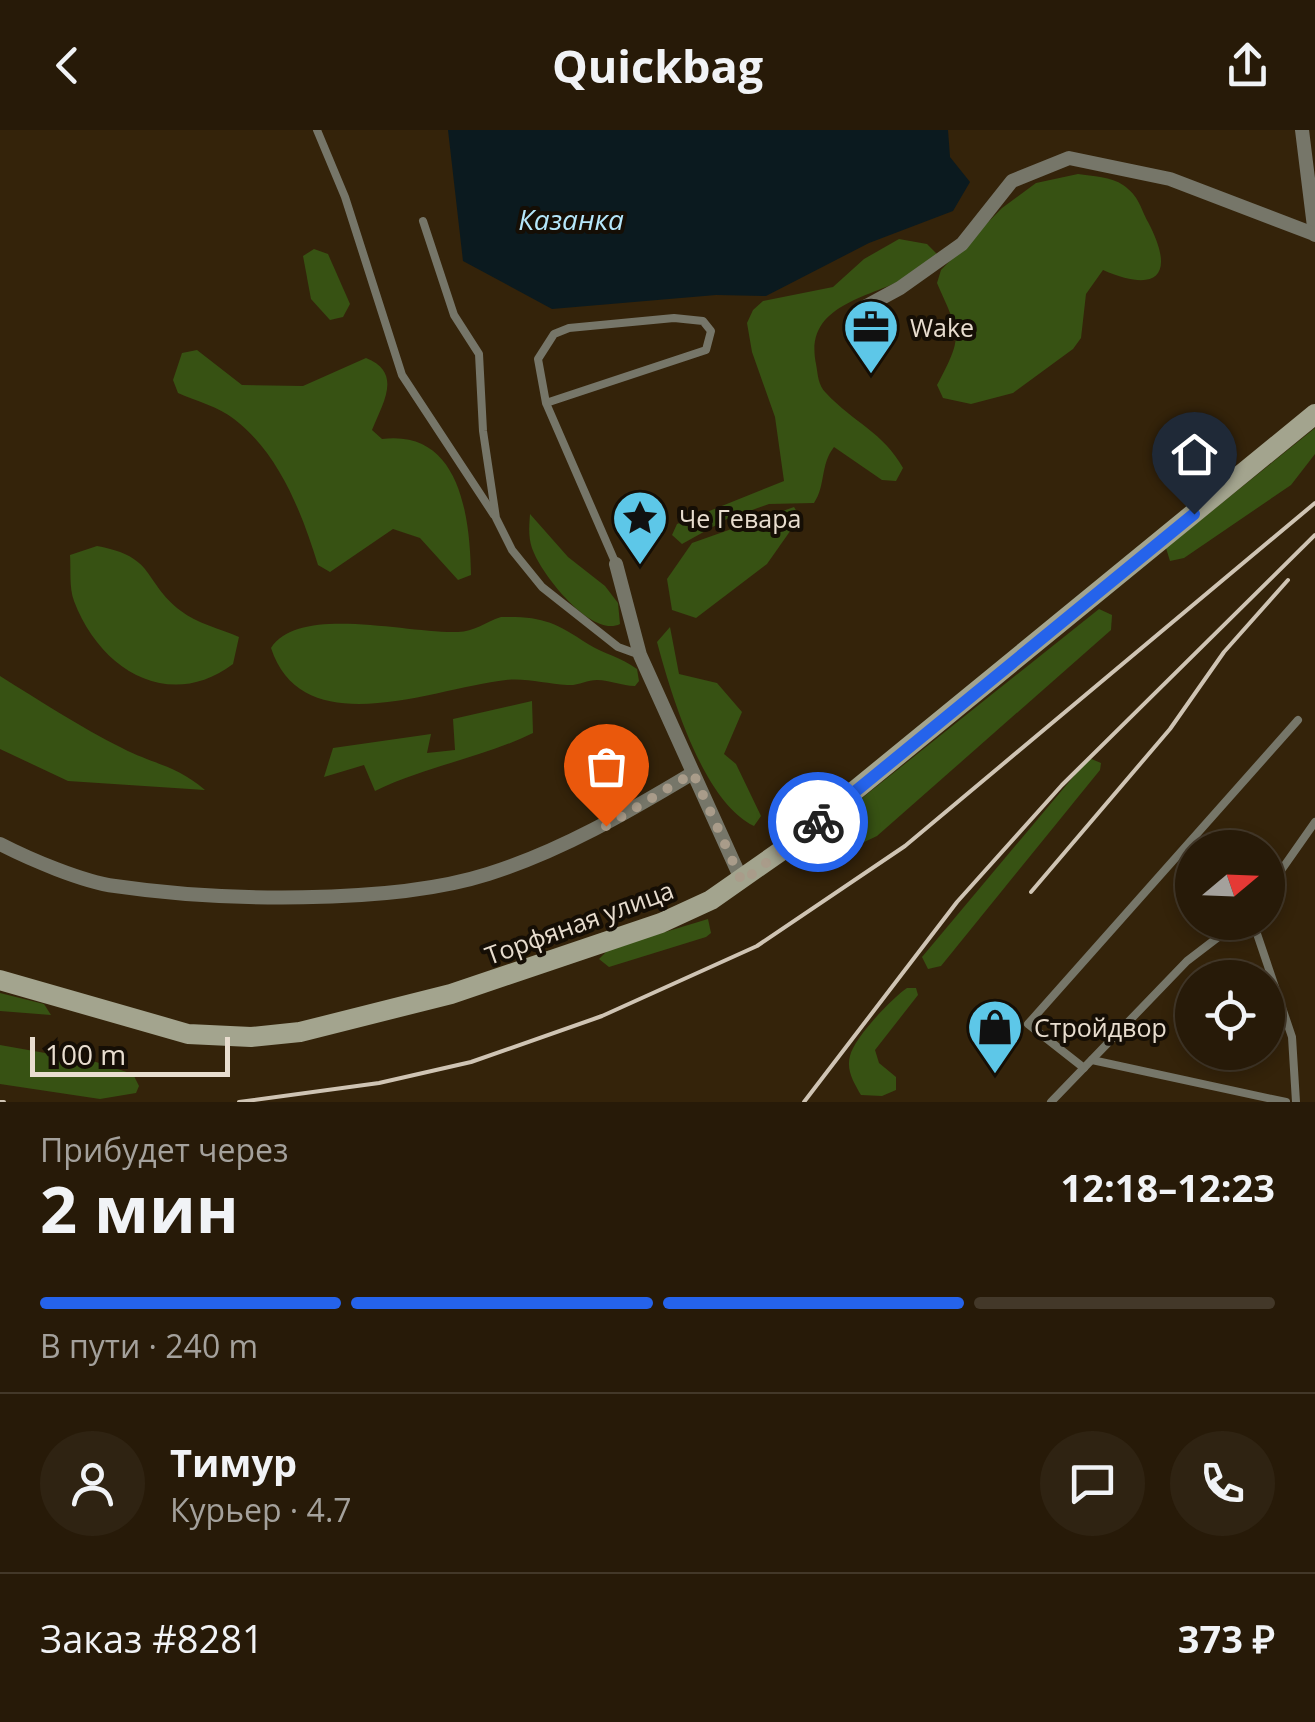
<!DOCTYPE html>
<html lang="ru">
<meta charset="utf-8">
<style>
:root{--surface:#271a08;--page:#2f2312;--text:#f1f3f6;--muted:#a4a19c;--line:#433829;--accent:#2563eb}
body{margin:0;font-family:"Open Sans",sans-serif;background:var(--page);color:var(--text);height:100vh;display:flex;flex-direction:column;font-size:38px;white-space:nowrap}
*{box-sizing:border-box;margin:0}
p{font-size:32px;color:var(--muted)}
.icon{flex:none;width:55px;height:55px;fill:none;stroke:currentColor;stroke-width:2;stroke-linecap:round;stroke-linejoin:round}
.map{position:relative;height:972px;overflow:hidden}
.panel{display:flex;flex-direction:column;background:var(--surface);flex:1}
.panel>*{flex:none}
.needle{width:65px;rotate:71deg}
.fabs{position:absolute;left:1175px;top:700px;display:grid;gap:20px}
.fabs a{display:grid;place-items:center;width:110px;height:110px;border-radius:50%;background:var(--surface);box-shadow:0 5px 15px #0003,0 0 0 2px var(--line);font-size:50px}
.scale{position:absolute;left:30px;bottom:25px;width:200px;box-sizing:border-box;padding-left:10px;border:5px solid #e8ddcf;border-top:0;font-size:28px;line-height:35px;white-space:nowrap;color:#e8ddcf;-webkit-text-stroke:8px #150e05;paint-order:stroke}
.pin{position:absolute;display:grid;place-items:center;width:85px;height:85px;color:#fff;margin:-102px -42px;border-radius:50% 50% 50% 0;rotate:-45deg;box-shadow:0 0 10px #0007}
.pin .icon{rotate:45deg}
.courier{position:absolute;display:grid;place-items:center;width:100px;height:100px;margin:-50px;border:8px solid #2563eb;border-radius:50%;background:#fff;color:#222;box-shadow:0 2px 12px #0007}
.head em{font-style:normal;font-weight:700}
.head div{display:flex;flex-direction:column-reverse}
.head{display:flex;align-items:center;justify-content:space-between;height:170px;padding:0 40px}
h1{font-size:65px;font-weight:700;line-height:75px}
.bar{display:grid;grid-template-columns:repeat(4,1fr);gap:15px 10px;align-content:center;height:120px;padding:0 40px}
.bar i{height:12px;border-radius:8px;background:var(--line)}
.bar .current{background:var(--accent)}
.bar p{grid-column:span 4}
.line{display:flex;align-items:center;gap:25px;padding:0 40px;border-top:2px solid var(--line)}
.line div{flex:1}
.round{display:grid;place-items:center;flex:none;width:105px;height:105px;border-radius:52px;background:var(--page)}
header{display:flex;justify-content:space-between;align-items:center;height:130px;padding:0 40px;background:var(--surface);font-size:45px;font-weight:700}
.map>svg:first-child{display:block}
.green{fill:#375213}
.water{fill:#0b1a1f}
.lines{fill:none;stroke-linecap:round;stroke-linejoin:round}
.lane{stroke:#767669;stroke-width:8}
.street{stroke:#767669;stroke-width:14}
.secondary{stroke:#a3a48e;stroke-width:20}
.rail{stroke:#cfc4b4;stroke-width:4}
.done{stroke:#a99c8a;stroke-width:10;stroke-dasharray:0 18}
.route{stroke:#2563eb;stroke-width:12}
.labels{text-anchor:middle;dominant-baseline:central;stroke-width:8;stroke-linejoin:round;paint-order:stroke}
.poi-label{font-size:25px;fill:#e8ddcf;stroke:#150e05;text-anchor:start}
.street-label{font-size:25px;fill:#e8ddcf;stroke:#150e05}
.water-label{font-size:28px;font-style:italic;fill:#b5e7fb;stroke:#150e05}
</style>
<header><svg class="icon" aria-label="back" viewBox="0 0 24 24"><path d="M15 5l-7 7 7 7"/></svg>Quickbag<svg class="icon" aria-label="share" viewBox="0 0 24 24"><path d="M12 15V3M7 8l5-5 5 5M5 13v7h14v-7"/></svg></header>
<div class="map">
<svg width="1315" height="972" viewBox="0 0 1315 972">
<rect width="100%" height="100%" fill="#34230a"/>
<g class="green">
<path d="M1078,44C1092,46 1112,47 1123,55C1139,66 1140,77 1148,92C1176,145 1158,164 1103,140L1086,164L1081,208L1073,219L1013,263L971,274L943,268L937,255C965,203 959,204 937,153L941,140L1002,78L1036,53Z"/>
<path d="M899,109L927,114L937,124C929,131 922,139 913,144C874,168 803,172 816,234C818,245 818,255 826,263C854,293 883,302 903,338L896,351L882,350L834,317C820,335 826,355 814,373L769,374L727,389L682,414L672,405L677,394L784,351L775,287L752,222L747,193L753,180L763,171L833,157L864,129Z"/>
<polygon points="314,119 328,124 350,174 343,187 330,190 311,169 303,126"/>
<path d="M197,220L242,255L303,256L366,228C403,243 383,272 372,300L382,309C460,299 470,386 471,445L458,450L420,408L393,399L330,442L318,435C302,383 279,323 234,289C219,277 196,271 178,263L173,250L182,223Z"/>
<polygon points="1315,298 1315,324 1291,355 1184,428 1170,431 1166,418"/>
<polygon points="794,377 800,387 767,434 696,488 672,480 667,449 692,413"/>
<path d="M530,384L568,427L605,456L618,473L620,494C592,508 544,447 534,423C528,410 529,398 530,384Z"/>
<path d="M97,416C157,427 142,451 181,481C196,493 221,499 239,507L233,534C169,582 100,540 74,471C69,458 71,439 70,425Z"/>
<polygon points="1099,479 1112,485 1111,500 877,706 860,714 850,712 841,698 842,684"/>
<path d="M501,487C542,486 555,492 588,514C604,524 621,527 637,539L639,551L635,556C622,556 610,550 597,550C587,550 578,556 567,555C547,554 527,548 506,550C437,557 303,616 271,518C299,474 408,504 458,502C474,502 485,492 501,487Z"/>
<path d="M670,497L679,544L717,553L742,582L724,624L736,634L761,686L754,696C703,672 671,564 657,512Z"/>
<path d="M0,546C40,571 80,597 122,618C155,635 176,635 205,660L68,651L0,619Z"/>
<path d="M532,571L533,603C482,628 426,636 375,661L364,635L324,647L333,618L431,604L427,623L455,620L453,589Z"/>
<polygon points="1089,628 1101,633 1100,640 941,836 928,839 922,827"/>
<polygon points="708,789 711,803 706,807 609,837 599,829 609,819"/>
<path d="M907,858H916L918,865L875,920L879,933L896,947V960L882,966L861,965C854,953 846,940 850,926C854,908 891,869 907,858Z"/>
<polygon points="0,863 44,874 51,885 0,881"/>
<polygon points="0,915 96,932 133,944 139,956 136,963 100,969 0,954"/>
</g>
<polygon class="water" points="448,0 948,0 950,27 970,52 953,81 869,113 766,166 716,165 552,179 463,131"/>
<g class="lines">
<g class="lane">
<polyline points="317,0 345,67 402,245 494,385"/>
<polyline points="423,91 454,185 479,224 483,301 496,388 512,420 542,457 618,517 640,525"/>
<polyline points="546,273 538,229 554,204 569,198 674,188 703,191 711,201 706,220 546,273 616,434"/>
<polyline points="1268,759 1315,692"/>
<polyline points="1253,792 1292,907 1296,972"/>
<polyline points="1092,930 1286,972"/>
<polyline points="1084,938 1028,894 1298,590"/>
<polyline points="1051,972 1187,831 1238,792"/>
</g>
<g class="street">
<polyline points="1302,0 1315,105"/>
<polyline points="863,178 900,158 962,114 1012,51 1069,28 1170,49 1314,104"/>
<polyline points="616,434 640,525 742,751"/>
<path d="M0,714C29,729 83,752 115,756C216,771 391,775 488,744C561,721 628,682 693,643"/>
</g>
<polyline class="secondary" points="0,850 188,904 251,907 300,902 451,864 661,793 711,770 781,721 1315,284"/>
<g class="rail">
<polyline points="1031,762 1170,599 1224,522 1288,450"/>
<polyline points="0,972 4,972"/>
<polyline points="239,972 379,953 471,932 602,886 757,816 905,716 1315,373"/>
<polyline points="804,972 957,772 1062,655 1315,405"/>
</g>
</g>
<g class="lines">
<polyline class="done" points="606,696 693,643 742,752 818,692"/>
<polyline class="route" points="818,692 1194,384"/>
</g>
<defs>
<g id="office-pin" transform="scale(2.875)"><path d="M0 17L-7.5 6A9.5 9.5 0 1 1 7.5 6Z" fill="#5dc7e8" stroke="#150e05"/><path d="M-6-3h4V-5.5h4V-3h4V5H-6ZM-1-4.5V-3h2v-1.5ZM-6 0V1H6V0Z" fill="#111"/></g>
<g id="sight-pin" transform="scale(2.875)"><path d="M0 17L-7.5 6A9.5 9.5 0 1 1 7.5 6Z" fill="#5dc7e8" stroke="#150e05"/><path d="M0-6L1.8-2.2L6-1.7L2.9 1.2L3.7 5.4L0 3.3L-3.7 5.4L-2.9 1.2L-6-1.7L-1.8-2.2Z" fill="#111"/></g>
<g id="shop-pin" transform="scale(2.875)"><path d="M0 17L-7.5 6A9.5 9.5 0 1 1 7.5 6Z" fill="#5dc7e8" stroke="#150e05"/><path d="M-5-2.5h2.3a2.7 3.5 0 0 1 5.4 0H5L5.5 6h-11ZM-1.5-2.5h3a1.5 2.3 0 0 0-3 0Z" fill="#111"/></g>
</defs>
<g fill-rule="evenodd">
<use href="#office-pin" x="871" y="197"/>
<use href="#sight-pin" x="640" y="388"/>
<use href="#shop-pin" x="995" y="897"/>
</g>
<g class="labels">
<g class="poi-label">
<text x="910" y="197">Wake</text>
<text x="679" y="388">Че Гевара</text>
<text x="1034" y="897">Стройдвор</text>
</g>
<g class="street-label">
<text transform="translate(579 792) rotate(-20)">Торфяная улица</text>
</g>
<g class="water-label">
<text x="571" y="89">Казанка</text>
</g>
</g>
</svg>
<div class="fabs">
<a><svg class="needle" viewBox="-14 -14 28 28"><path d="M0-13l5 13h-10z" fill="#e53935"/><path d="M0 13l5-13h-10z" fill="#a4a19c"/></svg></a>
<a><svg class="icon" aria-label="locate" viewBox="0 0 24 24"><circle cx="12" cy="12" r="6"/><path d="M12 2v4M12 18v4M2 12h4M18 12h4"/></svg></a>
</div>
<div class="scale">100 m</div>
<div class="pin" style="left:606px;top:696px;background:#ea580c"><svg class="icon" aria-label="bag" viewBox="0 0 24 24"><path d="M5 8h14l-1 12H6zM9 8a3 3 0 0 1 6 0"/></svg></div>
<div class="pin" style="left:1194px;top:384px;background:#1f2937"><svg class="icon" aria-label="home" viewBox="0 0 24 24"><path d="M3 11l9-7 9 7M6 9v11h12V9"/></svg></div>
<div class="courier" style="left:818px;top:692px"><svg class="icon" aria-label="bike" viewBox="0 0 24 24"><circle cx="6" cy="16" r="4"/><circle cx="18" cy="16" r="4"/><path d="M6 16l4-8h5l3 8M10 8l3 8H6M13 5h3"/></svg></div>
</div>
<section class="panel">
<div class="head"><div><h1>2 мин</h1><p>Прибудет через</p></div><em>12:18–12:23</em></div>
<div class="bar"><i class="current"></i><i class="current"></i><i class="current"></i><i></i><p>В пути · 240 m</p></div>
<div class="line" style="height:180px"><a class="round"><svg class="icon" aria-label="person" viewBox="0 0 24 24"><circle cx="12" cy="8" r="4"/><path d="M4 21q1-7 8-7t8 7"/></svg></a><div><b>Тимур</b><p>Курьер · 4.7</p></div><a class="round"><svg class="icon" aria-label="chat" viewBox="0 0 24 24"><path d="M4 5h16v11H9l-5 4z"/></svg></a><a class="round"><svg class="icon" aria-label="phone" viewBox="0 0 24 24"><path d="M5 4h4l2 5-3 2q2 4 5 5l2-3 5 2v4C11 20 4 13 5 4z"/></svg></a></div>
<div class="line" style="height:130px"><div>Заказ #8281</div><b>373 ₽</b></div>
</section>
